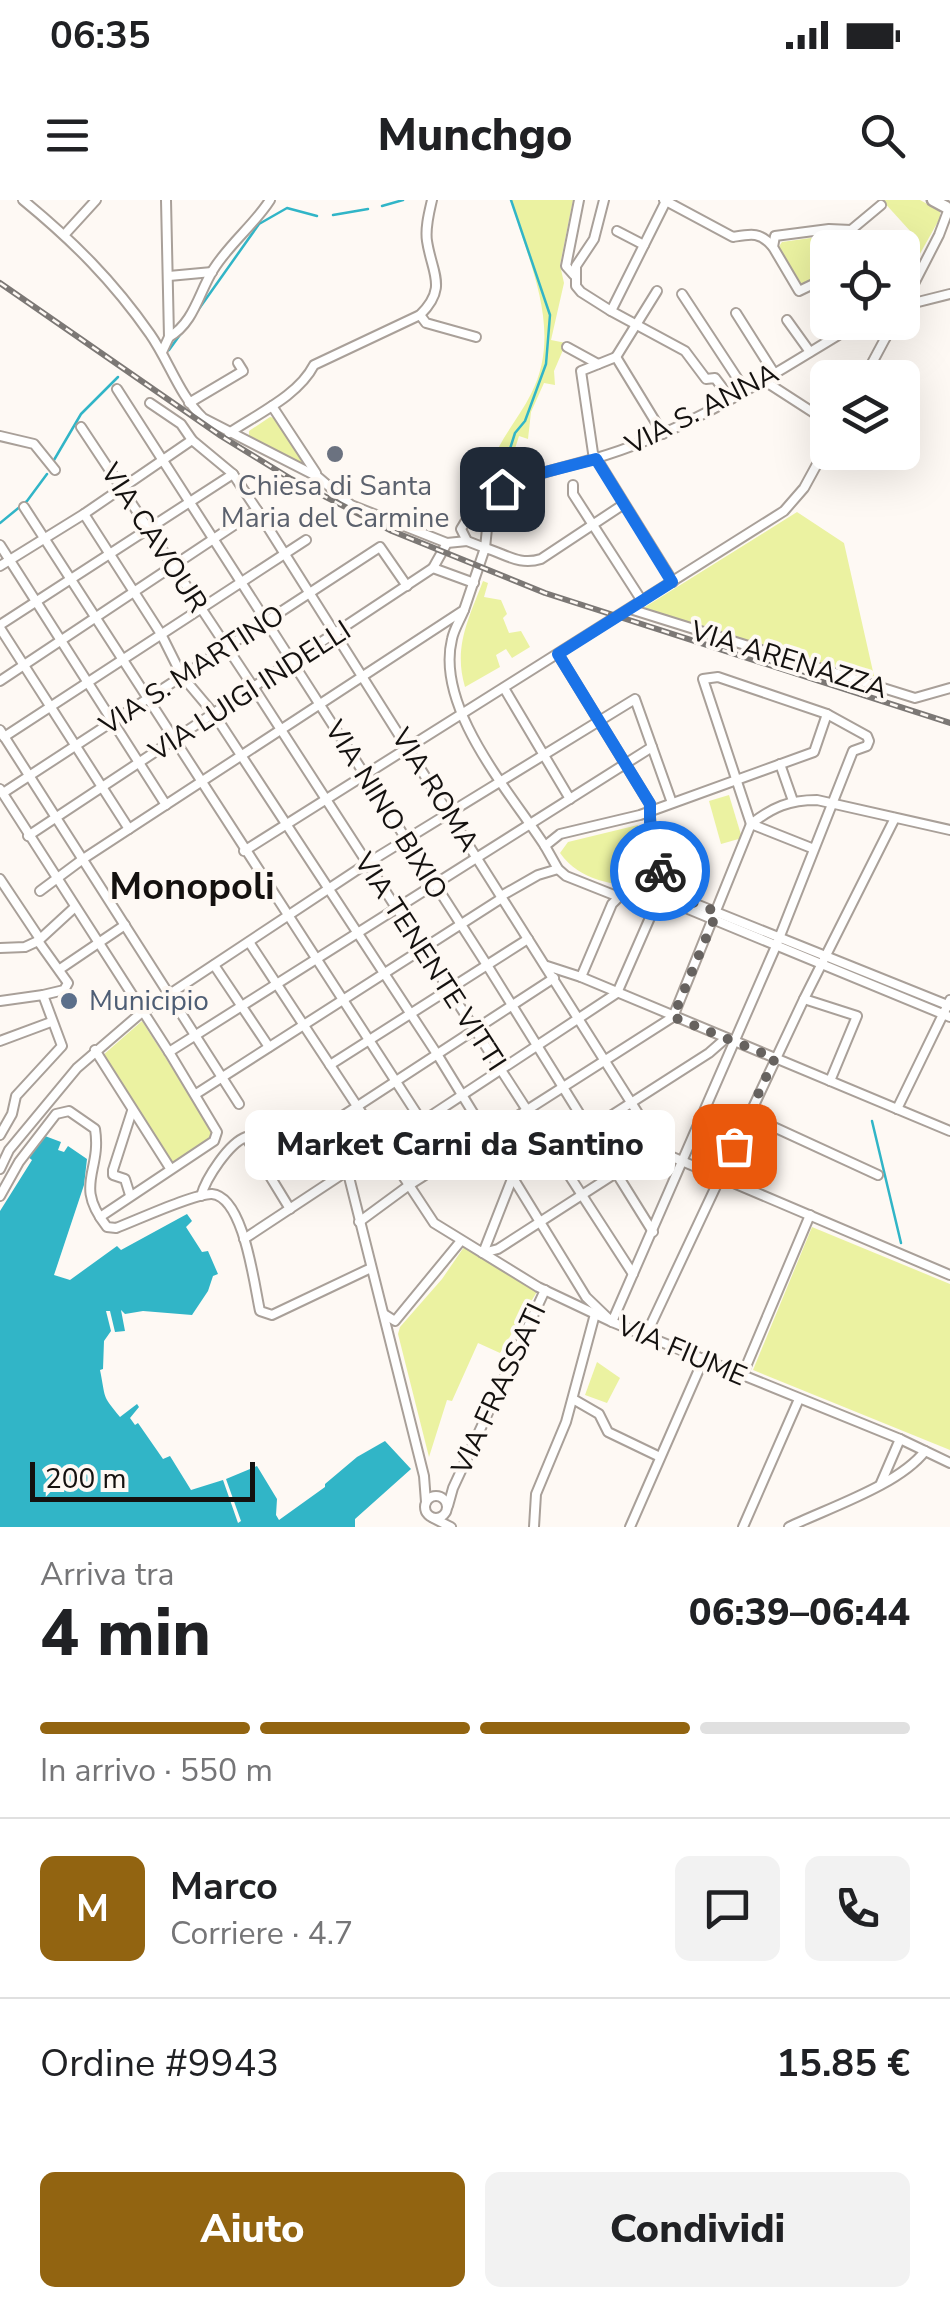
<!DOCTYPE html>
<html lang="it">
<meta charset="utf-8">
<style>
:root{--surface:#fff;--page:#f2f2f2;--text:#202124;--muted:#757577;--line:#e0e0e0;--accent:#926411}
body{margin:0;font-family:"Nunito Sans",sans-serif;background:var(--page);color:var(--text);height:100vh;display:flex;flex-direction:column;font-size:38px;white-space:nowrap}
*{box-sizing:border-box;margin:0}
p{font-size:32px;color:var(--muted)}
.icon{flex:none;width:55px;height:55px;fill:none;stroke:currentColor;stroke-width:2;stroke-linecap:round;stroke-linejoin:round}
.map{position:relative;height:1327px;overflow:hidden}
.sheet{display:flex;flex-direction:column;background:var(--surface);flex:1}
.sheet>*{flex:none}
.controls{position:absolute;left:810px;top:30px;display:grid;gap:20px}
.controls a{display:grid;place-items:center;width:110px;height:110px;border-radius:15px;background:var(--surface);box-shadow:0 10px 40px #0002;font-size:50px}
.scale{position:absolute;left:30px;bottom:25px;width:225px;box-sizing:border-box;padding-left:10px;border:5px solid #14110f;border-top:0;font-size:28px;line-height:35px;white-space:nowrap;color:#14110f;-webkit-text-stroke:8px #fef9f4;paint-order:stroke}
.pin{position:absolute;display:grid;place-items:center;width:85px;height:85px;color:#fff;margin:-42px;border-radius:20px;box-shadow:0 5px 15px #0006}
.courier{position:absolute;display:grid;place-items:center;width:100px;height:100px;margin:-50px;border:8px solid #1a73e8;border-radius:50%;background:#fff;color:#222;box-shadow:0 2px 12px #0007}
.bubble{position:absolute;height:70px;border-radius:15px;background:var(--surface);box-shadow:0 10px 40px #0002;font-size:32px;font-weight:800;line-height:70px;text-align:center}
.head em{font-style:normal;font-weight:800}
.head div{display:flex;flex-direction:column-reverse}
.head{display:flex;align-items:center;justify-content:space-between;height:170px;padding:0 40px}
h1{font-size:65px;font-weight:800;line-height:75px}
.bar{display:grid;grid-template-columns:repeat(4,1fr);gap:15px 10px;align-content:center;height:120px;padding:0 40px}
.bar i{height:12px;border-radius:8px;background:var(--line)}
.bar .current{background:var(--accent)}
.bar p{grid-column:span 4}
.line{display:flex;align-items:center;gap:25px;padding:0 40px;border-top:2px solid var(--line)}
.line div{flex:1}
.round{display:grid;place-items:center;flex:none;width:105px;height:105px;border-radius:15px;background:var(--page)}
.primary-button{display:flex;gap:20px;margin-top:auto;padding:20px 40px}
.primary-button a{flex:1;height:115px;border-radius:15px;background:var(--accent);color:#fff;font-size:40px;font-weight:800;line-height:115px;text-align:center}
.primary-button a+a{background:var(--page);color:var(--text)}
.status{display:flex;justify-content:space-between;align-items:center;height:70px;padding:0 50px;background:var(--surface);direction:ltr}
.status svg{height:28px;fill:currentColor}
header{display:flex;justify-content:space-between;align-items:center;height:130px;padding:0 40px;background:var(--surface);font-size:45px;font-weight:800}
.map>svg:first-child{display:block}
.green{fill:#ebf2a1}
.water{fill:#31b5c7}
.lines{fill:none;stroke-linecap:round;stroke-linejoin:round}
.stream{stroke:#31b5c7;stroke-width:2.5}
.minor-casing{stroke:#a9a099;stroke-width:12}
.major-casing{stroke:#a9a099;stroke-width:15}
.minor{stroke:#fff;stroke-width:8}
.major{stroke:#fff;stroke-width:10}
.rail-casing{stroke:#7c7875;stroke-width:6}
.rail{stroke:#fef9f4;stroke-width:2.5;stroke-dasharray:8;stroke-linecap:butt}
.done{stroke:#66625f;stroke-width:10;stroke-dasharray:0 18}
.route{stroke:#1a73e8;stroke-width:12}
.worship-dot{fill:#6b7280;stroke:#fef9f4;stroke-width:4}
.service-dot{fill:#5c6f8a;stroke:#fef9f4;stroke-width:4}
.labels{text-anchor:middle;dominant-baseline:central;stroke-width:8;stroke-linejoin:round;paint-order:stroke}
.street-label{font-size:28px;fill:#14110f;stroke:#fef9f4}
.worship-label{font-size:28px;fill:#5b616d;stroke:#fef9f4}
.service-label{font-size:28px;fill:#4e5e75;stroke:#fef9f4;text-anchor:start}
.district-label{font-size:38px;font-weight:bold;fill:#14110f;stroke:#fef9f4}
</style>
<div class="status"><b>06:35</b><svg viewBox="0 0 49 12"><path d="M0 12V9h3v3zM5 12V6h3v6zM10 12V3h3v9zM15 12V0h3v12zM26 1h20v11H26zM47 4h2v5h-2z"/></svg></div>
<header><svg class="icon" aria-label="menu" viewBox="0 0 24 24"><path d="M4 6h16M4 12h16M4 18h16"/></svg>Munchgo<svg class="icon" aria-label="search" viewBox="0 0 24 24"><circle cx="10" cy="10" r="6"/><path d="M15 15l6 6"/></svg></header>
<div class="map">
<svg width="950" height="1327" viewBox="0 0 950 1327">
<rect width="100%" height="100%" fill="#fef9f4"/>
<g class="green">
<path d="M511,0H573L560,65L564,83L551,140L566,143L554,171L555,185L544,183L531,212L528,239L519,236L513,255L519,272L487,290C487,252 515,226 531,194C564,130 528,63 511,0Z"/>
<polygon points="882,0 920,0 940,11 940,18 912,68 908,71 904,70 907,61 903,63 906,47 904,43 911,32"/>
<polygon points="846,33 859,47 828,48 827,72 805,84 799,83 778,48 782,42"/>
<polygon points="270,217 275,218 305,263 294,263 249,236 249,231"/>
<polygon points="797,312 844,343 874,476 864,478 788,453 647,414 645,407"/>
<path d="M483,381L488,383L484,397L501,400L507,414L503,418L509,433L521,431L530,447L512,458L506,449L496,455L500,467L465,487C453,447 469,418 483,381Z"/>
<polygon points="729,595 742,638 721,644 709,601"/>
<path d="M638,625L649,663L654,664L655,673L647,686C614,686 580,681 560,653L568,642Z"/>
<polygon points="142,821 215,935 171,966 102,856"/>
<polygon points="812,1027 950,1084 950,1250 753,1170"/>
<polygon points="464,1047 538,1090 500,1153 478,1143 452,1201 447,1200 429,1257 398,1134 400,1127 442,1079"/>
<polygon points="597,1162 620,1178 607,1203 585,1195"/>
</g>
<path class="water" d="M45,936L61,942L58,950L64,952L68,946L87,959L84,985L54,1075L70,1080L117,1046L121,1050L187,1014L192,1021L186,1027L202,1052L208,1051L218,1074L213,1076L208,1091L192,1115L143,1111L125,1114L121,1110L125,1131L115,1132L110,1111H106L111,1131L104,1141L103,1169L100,1170C106,1199 101,1194 120,1217L137,1204L139,1207L130,1218L135,1225L138,1223L163,1259L170,1256L191,1290L223,1280L238,1323L241,1321L226,1279L257,1266L277,1299L276,1315L279,1320L325,1287V1284L357,1257L385,1241L411,1269L355,1319V1327H0V1011L32,960L28,957Z"/>
<g class="lines">
<g class="stream">
<polyline points="382,6 403,0"/>
<polyline points="333,15 368,9"/>
<polyline points="196,113 259,24 287,8 317,16"/>
<polyline points="169,150 182,132"/>
<polyline points="54,260 81,214 118,177"/>
<polyline points="501,277 515,233 525,221 546,164 550,115 511,0"/>
<polyline points="0,323 27,301 47,274"/>
<polyline points="872,921 901,1043"/>
</g>
<g class="minor-casing">
<g id="minor">
<path d="M23,0C73,41 113,81 150,134C169,161 179,195 203,218L318,277L351,305L447,343"/>
<polyline points="604,0 594,39 576,66 576,86 581,92 611,111 685,151 706,179 715,178 731,199"/>
<path d="M664,0L733,37C750,34 760,31 773,47"/>
<polyline points="851,30 881,5"/>
<polyline points="617,31 644,45"/>
<polyline points="65,34 96,0"/>
<polyline points="574,75 566,66 579,0"/>
<polyline points="169,76 212,72"/>
<polyline points="828,77 799,91 773,47 775,36 829,29 851,30 862,48"/>
<polyline points="682,94 745,190"/>
<polyline points="902,106 950,94"/>
<polyline points="902,107 939,35 948,11"/>
<polyline points="611,111 666,1"/>
<polyline points="736,113 774,173"/>
<polyline points="420,115 426,123 476,137"/>
<polyline points="787,120 810,152"/>
<polyline points="874,122 886,137"/>
<path d="M169,137C194,123 199,92 213,70C229,44 254,25 270,0"/>
<polyline points="567,147 598,164"/>
<polyline points="162,152 169,137 166,0"/>
<polyline points="616,157 657,91"/>
<polyline points="864,178 894,122"/>
<polyline points="763,180 828,222"/>
<polyline points="117,189 487,765 653,1032"/>
<polyline points="150,203 181,224 192,240 233,274 257,310 663,953"/>
<polyline points="189,203 243,171 238,163"/>
<polyline points="272,206 316,273"/>
<polyline points="81,227 254,488 633,1074"/>
<path d="M229,233C257,214 298,196 314,165L420,115C448,87 432,74 427,41C425,28 429,13 432,0"/>
<polyline points="663,234 616,157 581,171 593,253 673,382"/>
<polyline points="0,236 34,244 55,270"/>
<polyline points="573,285 573,294 642,401"/>
<path d="M483,304L489,309L485,348L467,341L461,329C486,281 546,273 593,259C689,232 774,173 860,122"/>
<polyline points="24,307 448,962"/>
<polyline points="84,314 161,434 182,476 214,514 437,854 586,1097 612,1122 776,746 853,551 867,546 869,541 867,536 827,514 718,477 703,479 751,624 814,649"/>
<polyline points="0,345 166,605"/>
<polyline points="0,366 84,314 192,240"/>
<polyline points="433,368 447,343 467,341"/>
<polyline points="630,409 915,498 950,488"/>
<path d="M464,410C460,420 454,429 452,439C435,508 510,592 545,646"/>
<polyline points="0,425 233,274"/>
<polyline points="0,428 129,629"/>
<path d="M558,454L650,604C647,635 668,666 659,697L647,695L619,697L566,676L558,669L545,646L560,634L640,615C698,594 756,573 814,552L827,514"/>
<polyline points="0,481 257,310"/>
<polyline points="504,488 570,599"/>
<polyline points="0,530 239,904"/>
<polyline points="4,537 306,340"/>
<polyline points="780,564 793,601"/>
<polyline points="0,589 169,852 217,932 214,941 100,1017"/>
<polyline points="3,593 380,347 407,386"/>
<polyline points="28,636 433,368 474,383"/>
<polyline points="244,651 784,311 804,288 828,244"/>
<polyline points="0,679 40,739"/>
<polyline points="661,690 950,806"/>
<path d="M40,691L83,659L464,410L485,348C506,354 519,366 541,359L624,304"/>
<polyline points="501,696 538,675 558,669"/>
<polyline points="38,741 75,707"/>
<polyline points="249,742 434,1023 538,1087 612,1122 900,1239 950,1263"/>
<polyline points="0,748 25,747 38,741"/>
<polyline points="214,765 269,847"/>
<polyline points="547,766 581,777 950,931"/>
<polyline points="60,769 125,725"/>
<polyline points="581,777 612,704 619,697"/>
<polyline points="804,799 857,816 830,881"/>
<polyline points="0,801 43,795"/>
<polyline points="0,841 51,822"/>
<polyline points="95,850 170,968"/>
<polyline points="169,852 652,547"/>
<polyline points="330,865 528,739"/>
<polyline points="196,894 502,698"/>
<polyline points="897,909 950,800"/>
<polyline points="750,916 878,975"/>
<polyline points="316,923 347,969 424,1276 426,1302"/>
<polyline points="321,930 554,778"/>
<polyline points="0,935 12,914 16,896 62,846 43,795 64,790 68,783 38,741"/>
<polyline points="0,969 9,950 77,868 141,813 366,664 635,499 672,603"/>
<polyline points="130,995 125,979 113,975 113,970 132,911"/>
<path d="M0,996L19,962L56,914L69,911L95,929C102,972 73,984 107,1027L116,1028C135,1021 195,993 212,994C244,997 254,1084 260,1111L272,1115L371,1068"/>
<path d="M201,996C206,978 229,943 246,937L290,1009"/>
<path d="M359,1022L408,986L673,817L751,624C773,607 789,600 817,600L950,630"/>
<polyline points="244,1039 617,793 659,697 950,817"/>
<polyline points="483,1053 498,1049 647,953 663,953 950,1075"/>
<polyline points="483,1053 512,979 709,853 725,839"/>
<polyline points="384,1114 395,1121 460,1042"/>
<polyline points="646,1135 804,799 895,618"/>
<polyline points="742,1176 810,1015"/>
<polyline points="573,1199 599,1214 608,1232 660,1257"/>
<polyline points="881,1283 900,1239"/>
<circle cx="436" cy="1307" r="11"/>
<polyline points="448,1306 453,1288 545,1090"/>
<polyline points="433,1318 451,1327"/>
<polyline points="534,1327 536,1294 566,1222 595,1114"/>
<polyline points="630,1327 704,1158"/>
<polyline points="743,1327 799,1199"/>
<path d="M789,1327C828,1308 899,1285 925,1251"/>
</g>
</g>
<g class="major-casing">
<polyline id="major" points="933,0 946,7"/>
</g>
<use href="#minor" class="minor"/>
<use href="#major" class="major"/>
<g class="rail-casing">
<polyline id="rail" points="0,83 221,236 291,279 392,331 545,393 950,523"/>
</g>
<use href="#rail" class="rail"/>
</g>
<g class="lines">
<polyline class="done" points="660,671 661,690 717,712 673,817 775,858 734,946"/>
<polyline class="route" points="502,289 530,276 596,259 672,382 558,454 650,604 650,622 660,671"/>
</g>
<circle class="worship-dot" cx="335" cy="254" r="10"/>
<circle class="service-dot" cx="69" cy="801" r="10"/>
<g class="labels">
<g class="street-label">
<text transform="translate(702 209) rotate(-27)">VIA S. ANNA</text>
<text transform="translate(154 338) rotate(57)">VIA CAVOUR</text>
<text transform="translate(789 460) rotate(17)">VIA ARENAZZA</text>
<text transform="translate(192 470) rotate(-33)">VIA S. MARTINO</text>
<text transform="translate(250 491) rotate(-33)">VIA LUIGI INDELLI</text>
<text transform="translate(435 590) rotate(58)">VIA ROMA</text>
<text transform="translate(386 610) rotate(58)">VIA NINO BIXIO</text>
<text transform="translate(430 762) rotate(57)">VIA TENENTE VITTI</text>
<text transform="translate(682 1151) rotate(23)">VIA FIUME</text>
<text transform="translate(499 1189) rotate(-65)">VIA FRASSATI</text>
</g>
<g class="worship-label">
<text x="335" y="286">Chiesa di Santa<tspan x="335" dy="32">Maria del Carmine</tspan></text>
</g>
<g class="service-label">
<text x="89" y="801">Municipio</text>
</g>
<g class="district-label">
<text x="192" y="686">Monopoli</text>
</g>
</g>
</svg>
<div class="controls">
<a><svg class="icon" aria-label="locate" viewBox="0 0 24 24"><circle cx="12" cy="12" r="6"/><path d="M12 2v4M12 18v4M2 12h4M18 12h4"/></svg></a>
<a><svg class="icon" aria-label="layers" viewBox="0 0 24 24"><path d="M12 4l9 5-9 5-9-5zM3 14l9 5 9-5"/></svg></a>
</div>
<div class="scale">200 m</div>
<div class="pin" style="left:734px;top:946px;background:#ea580c"><svg class="icon" aria-label="bag" viewBox="0 0 24 24"><path d="M5 8h14l-1 12H6zM9 8a3 3 0 0 1 6 0"/></svg></div>
<div class="pin" style="left:502px;top:289px;background:#1f2937"><svg class="icon" aria-label="home" viewBox="0 0 24 24"><path d="M3 11l9-7 9 7M6 9v11h12V9"/></svg></div>
<div class="courier" style="left:660px;top:671px"><svg class="icon" aria-label="bike" viewBox="0 0 24 24"><circle cx="6" cy="16" r="4"/><circle cx="18" cy="16" r="4"/><path d="M6 16l4-8h5l3 8M10 8l3 8H6M13 5h3"/></svg></div>
<div class="bubble" style="left:245px;top:910px;width:430px">Market Carni da Santino</div>
</div>
<section class="sheet">
<div class="head"><div><h1>4 min</h1><p>Arriva tra</p></div><em>06:39–06:44</em></div>
<div class="bar"><i class="current"></i><i class="current"></i><i class="current"></i><i></i><p>In arrivo · 550 m</p></div>
<div class="line" style="height:180px"><b class="round" style="background:var(--accent);color:#fff">M</b><div><b>Marco</b><p>Corriere · 4.7</p></div><a class="round"><svg class="icon" aria-label="chat" viewBox="0 0 24 24"><path d="M4 5h16v11H9l-5 4z"/></svg></a><a class="round"><svg class="icon" aria-label="phone" viewBox="0 0 24 24"><path d="M5 4h4l2 5-3 2q2 4 5 5l2-3 5 2v4C11 20 4 13 5 4z"/></svg></a></div>
<div class="line" style="height:130px"><div>Ordine #9943</div><b>15.85 €</b></div>
<div class="primary-button"><a>Aiuto</a><a>Condividi</a></div>
</section>
